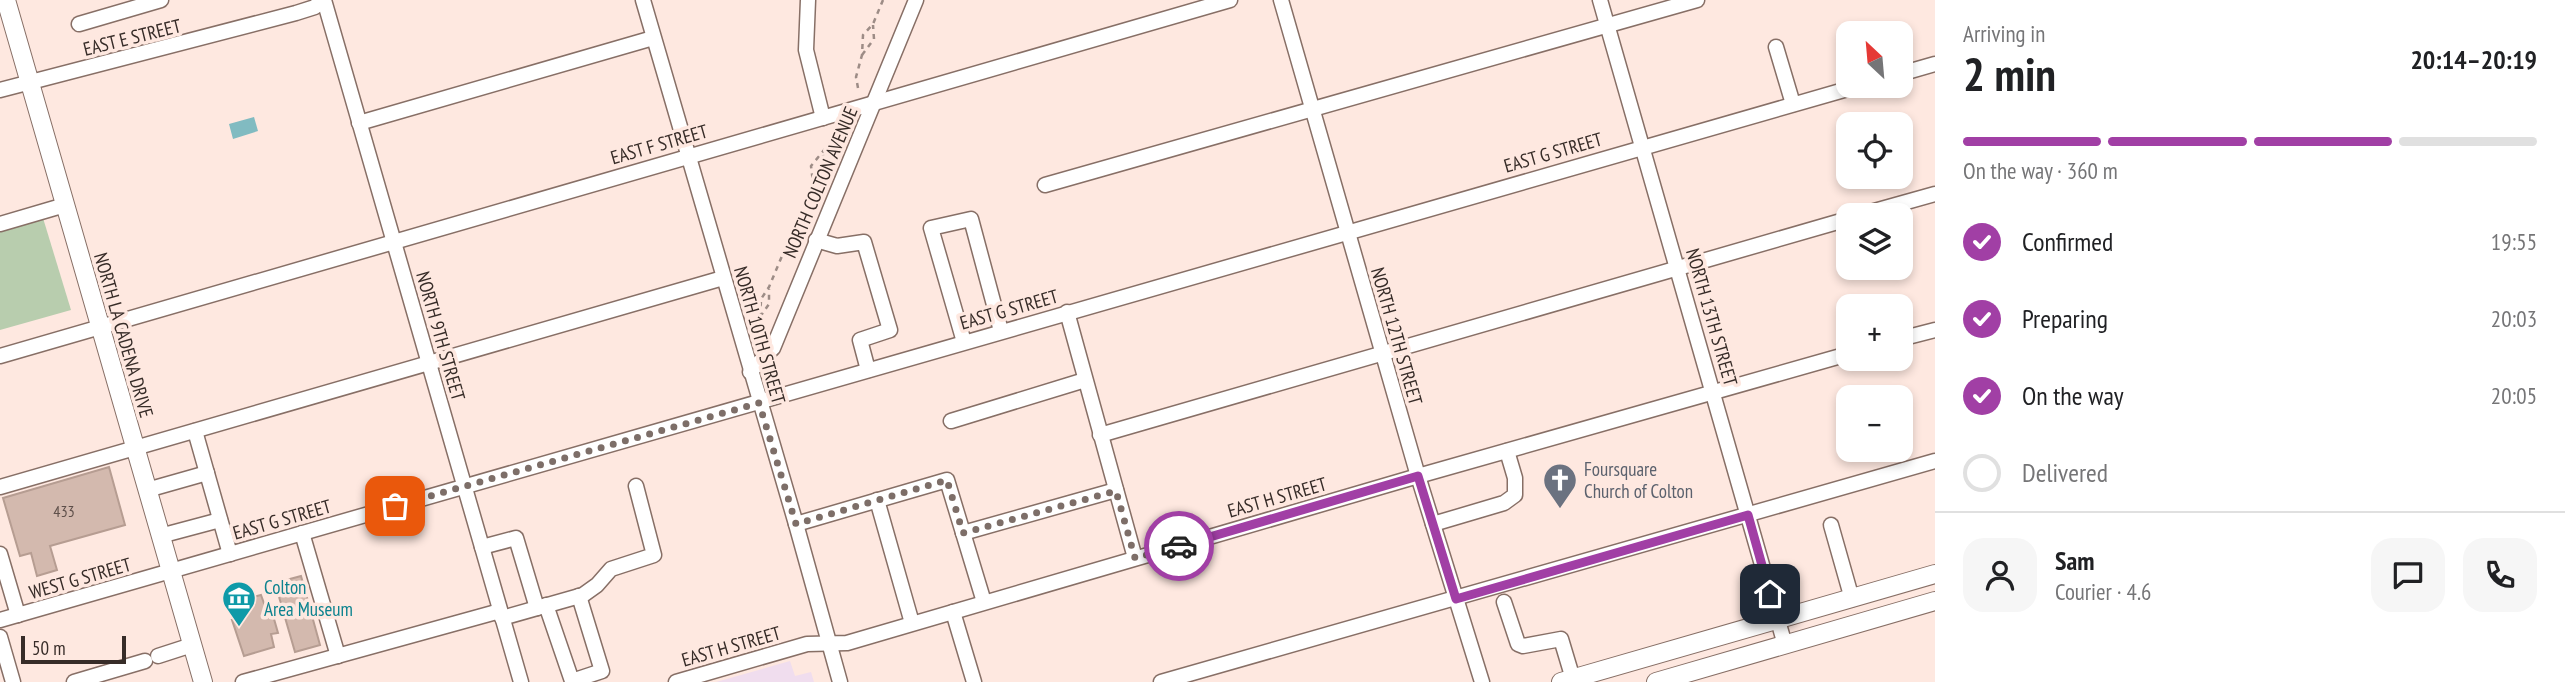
<!DOCTYPE html>
<meta charset="utf-8">
<style>
:root{--surface:#fff;--page:#f6f6f6;--text:#202124;--muted:#757577;--line:#e0e0e0;--accent:#a13fa5}
body{margin:0;font-family:"PT Sans Narrow",sans-serif;background:var(--page);color:var(--text);height:100vh;display:flex;flex-direction:column;font-size:26px;white-space:nowrap}
*{box-sizing:border-box;margin:0}
p{font-size:23px;color:var(--muted)}
.icon{flex:none;width:38px;height:38px;fill:none;stroke:currentColor;stroke-width:2;stroke-linecap:round;stroke-linejoin:round}
.map{position:relative;flex:1;overflow:hidden}
.drawer{display:flex;flex-direction:column;background:var(--surface);width:630px}
.drawer>*{flex:none}
.needle{width:46px;rotate:334deg}
.tools{position:absolute;left:1836px;top:21px;display:grid;gap:14px}
.tools a{display:grid;place-items:center;width:77px;height:77px;border-radius:14px;background:var(--surface);box-shadow:0 4px 10px #0003;font-size:35px}
.scale{position:absolute;left:21px;bottom:18px;width:105px;box-sizing:border-box;padding-left:7px;border:4px solid #372c28;border-top:0;font-size:19px;line-height:24px;white-space:nowrap;color:#372c28;-webkit-text-stroke:5px #fee8e0;paint-order:stroke}
.pin{position:absolute;display:grid;place-items:center;width:60px;height:60px;color:#fff;margin:-30px;border-radius:14px;box-shadow:0 4px 10px #0006}
.courier{position:absolute;display:grid;place-items:center;width:70px;height:70px;margin:-35px;border:5px solid #a13fa5;border-radius:50%;background:#fff;color:#222;box-shadow:0 2px 9px #0007}
.overview em{font-style:normal;font-weight:700}
.overview div{display:flex;flex-direction:column-reverse}
.overview{display:flex;align-items:center;justify-content:space-between;height:119px;padding:0 28px}
h1{font-size:46px;font-weight:700;line-height:52px}
.bar{display:grid;grid-template-columns:repeat(4,1fr);gap:10px 7px;align-content:center;height:84px;padding:0 28px}
.bar i{height:9px;border-radius:5px;background:var(--line)}
.bar .active{background:var(--accent)}
.bar p{grid-column:span 4}
.line{display:flex;align-items:center;gap:18px;padding:0 28px;border-top:2px solid var(--line)}
.line div{flex:1}
.round{display:grid;place-items:center;flex:none;width:74px;height:74px;border-radius:21px;background:var(--page)}
ol{padding:0 28px;list-style:none}
li{display:flex;align-items:center;gap:21px;height:77px}
li p{margin-inline-start:auto}
li .icon{padding:7px;border-radius:50%;background:var(--accent);color:#fff;stroke-width:4}
li:last-child{color:var(--muted)}
li i{width:38px;height:38px;border:4px solid var(--line);border-radius:50%}
main{display:flex;flex:1;min-height:0}
.map>svg:first-child{display:block}
.commercial{fill:#f0ddee}
.green{fill:#b8cdae}
.water{fill:#81bbc1}
.building{fill:#d3b9ae;stroke:#b69d92;stroke-width:2}
.lines{fill:none;stroke-linecap:round;stroke-linejoin:round}
.minor-casing{stroke:#876f66;stroke-width:17}
.major-casing{stroke:#876f66;stroke-width:20}
.path{stroke:#9d8c86;stroke-width:2.5;stroke-dasharray:5 5;stroke-linecap:butt}
.minor{stroke:#fff;stroke-width:14}
.major{stroke:#fff;stroke-width:18}
.done{stroke:#7d6e68;stroke-width:7;stroke-dasharray:0 12.6}
.route{stroke:#a13fa5;stroke-width:9}
.labels{text-anchor:middle;dominant-baseline:central;stroke-width:7;stroke-linejoin:round;paint-order:stroke}
.number-label{font-size:16px;fill:#5e4f4a}
.street-label{font-size:19px;fill:#372c28;stroke:#fee8e0}
.worship-label{font-size:19px;fill:#5b616d;stroke:#fee8e0;text-anchor:start}
.culture-label{font-size:19px;fill:#0d838f;stroke:#fee8e0;text-anchor:start}
</style>
<main>
<div class="map">
<svg width="1935" height="682" viewBox="0 0 1935 682">
<rect width="100%" height="100%" fill="#fee8e0"/>
<polygon class="commercial" points="790,661 795,676 811,672 814,682 716,682"/>
<polygon class="green" points="43,218 71,310 0,330 0,230"/>
<polygon class="water" points="254,117 258,131 233,139 229,124"/>
<g class="building">
<polygon points="109,467 125,525 50,546 57,570 37,576 31,553 20,556 3,498"/>
<polygon points="301,576 320,645 295,652 275,583"/>
<polygon points="261,595 265,606 270,605 278,633 271,634 274,647 244,656 232,620 234,620 229,603"/>
</g>
<g class="lines">
<g class="minor-casing">
<g id="minor">
<polyline points="324,0 521,682"/>
<polyline points="643,0 796,524 840,682"/>
<polyline points="808,0 806,50 823,118"/>
<polyline points="1281,0 1418,476 1482,682"/>
<polyline points="1600,0 1785,645"/>
<polyline points="79,24 161,0"/>
<polyline points="1776,47 1793,104"/>
<polyline points="1900,74 1935,64"/>
<polyline points="0,90 296,13 315,7 321,0"/>
<polyline points="359,123 653,38"/>
<polyline points="1045,185 1697,0"/>
<polyline points="1860,215 1935,194"/>
<polyline points="0,224 65,205"/>
<polyline points="816,240 837,246 864,242 890,330 860,340 868,370"/>
<polyline points="1067,312 1135,558"/>
<polyline points="1900,339 1935,330"/>
<polyline points="964,342 931,228 971,219 1001,331"/>
<polyline points="0,356 1230,0"/>
<polyline points="750,372 773,348 916,0"/>
<polyline points="951,421 1085,380"/>
<polyline points="195,431 230,554"/>
<polyline points="1100,435 1848,219"/>
<polyline points="0,487 723,278"/>
<polyline points="147,490 207,473"/>
<polyline points="877,500 912,623"/>
<polyline points="796,524 947,480 984,602"/>
<polyline points="1433,524 1504,503 1515,495 1515,478 1507,451"/>
<polyline points="1831,525 1852,599"/>
<polyline points="302,533 338,656"/>
<polyline points="963,533 1116,490"/>
<polyline points="160,536 220,520"/>
<polyline points="482,547 516,538 537,608"/>
<polyline points="0,554 18,615"/>
<polyline points="1504,602 1518,644 1523,646 1561,639 1573,679"/>
<polyline points="546,605 572,681 602,671 579,596"/>
<polyline points="953,612 974,682"/>
<polyline points="502,618 583,595 597,585 611,569 654,555 636,486"/>
<polyline points="0,620 1858,86"/>
<polyline points="0,637 13,682"/>
<polyline points="158,656 192,645"/>
<polyline points="74,682 145,661"/>
<polyline points="243,682 500,611"/>
<polyline points="676,682 807,644 847,643 1418,476 1848,354"/>
<polyline points="1161,682 1935,461"/>
</g>
</g>
<g class="major-casing">
<g id="major">
<polyline points="6,0 203,682"/>
<polyline points="1561,682 1935,574"/>
<polyline points="1656,682 1935,601"/>
</g>
</g>
<g class="path">
<polyline points="862,55 874,39 873,25"/>
<polyline points="858,88 856,77 862,55 863,35 873,24 883,0"/>
<path d="M813,182C822,174 826,167 823,155"/>
<polyline points="760,317 769,304 769,289"/>
<polyline points="760,327 761,299 769,287 813,182 811,166 838,133"/>
</g>
<use href="#minor" class="minor"/>
<use href="#major" class="major"/>
</g>
<g class="lines">
<polyline class="done" points="395,506 759,403 796,524 947,480 963,533 1116,491 1135,558 1179,546"/>
<polyline class="route" points="1179,546 1418,476 1456,599 1748,515 1770,594"/>
</g>
<defs>
<g id="church-pin" transform="scale(1.75)"><path d="M0 17L-7.5 6A9.5 9.5 0 1 1 7.5 6Z" fill="#6b7280" stroke="#fee8e0"/><path d="M-1.2-6h2.4v3.5h3.3v2.4h-3.3V6h-2.4V-.1h-3.3v-2.4h3.3Z" fill="#fff"/></g>
<g id="museum-pin" transform="scale(1.75)"><path d="M0 17L-7.5 6A9.5 9.5 0 1 1 7.5 6Z" fill="#0f9aa8" stroke="#fee8e0"/><path d="M0-6L6-3V-2H-6V-3ZM-5-1h2V3h-2ZM-1-1h2V3h-2ZM3-1h2V3H3ZM-6 4H6V6H-6Z" fill="#fff"/></g>
</defs>
<g fill-rule="evenodd">
<use href="#church-pin" x="1560" y="480"/>
<use href="#museum-pin" x="239" y="598"/>
</g>
<g class="labels">
<g class="number-label">
<text x="64" y="511">433</text>
</g>
<g class="street-label">
<text transform="translate(132 37) rotate(-14)">EAST E STREET</text>
<text transform="translate(659 144) rotate(-16)">EAST F STREET</text>
<text transform="translate(1553 152) rotate(-16)">EAST G STREET</text>
<text transform="translate(820 182) rotate(-67)">NORTH COLTON AVENUE</text>
<text transform="translate(1009 309) rotate(-16)">EAST G STREET</text>
<text transform="translate(1712 317) rotate(74)">NORTH 13TH STREET</text>
<text transform="translate(124 335) rotate(74)">NORTH LA CADENA DRIVE</text>
<text transform="translate(760 335) rotate(74)">NORTH 10TH STREET</text>
<text transform="translate(441 336) rotate(74)">NORTH 9TH STREET</text>
<text transform="translate(1397 336) rotate(74)">NORTH 12TH STREET</text>
<text transform="translate(1277 497) rotate(-16)">EAST H STREET</text>
<text transform="translate(282 519) rotate(-16)">EAST G STREET</text>
<text transform="translate(80 578) rotate(-16)">WEST G STREET</text>
<text transform="translate(731 646) rotate(-16)">EAST H STREET</text>
</g>
<g class="worship-label">
<text x="1584" y="469">Foursquare<tspan x="1584" dy="22">Church of Colton</tspan></text>
</g>
<g class="culture-label">
<text x="264" y="587">Colton<tspan x="264" dy="22">Area Museum</tspan></text>
</g>
</g>
</svg>
<div class="tools">
<a><svg class="needle" viewBox="-14 -14 28 28"><path d="M0-13l5 13h-10z" fill="#e53935"/><path d="M0 13l5-13h-10z" fill="#757577"/></svg></a>
<a><svg class="icon" aria-label="locate" viewBox="0 0 24 24"><circle cx="12" cy="12" r="6"/><path d="M12 2v4M12 18v4M2 12h4M18 12h4"/></svg></a>
<a><svg class="icon" aria-label="layers" viewBox="0 0 24 24"><path d="M12 4l9 5-9 5-9-5zM3 14l9 5 9-5"/></svg></a>
<a>+</a>
<a>−</a>
</div>
<div class="scale">50 m</div>
<div class="pin" style="left:395px;top:506px;background:#ea580c"><svg class="icon" aria-label="bag" viewBox="0 0 24 24"><path d="M5 8h14l-1 12H6zM9 8a3 3 0 0 1 6 0"/></svg></div>
<div class="pin" style="left:1770px;top:594px;background:#1f2937"><svg class="icon" aria-label="home" viewBox="0 0 24 24"><path d="M3 11l9-7 9 7M6 9v11h12V9"/></svg></div>
<div class="courier" style="left:1179px;top:546px"><svg class="icon" aria-label="car" viewBox="0 0 24 24"><path d="M5 17H2v-5l4-1 3-4h7l3 4 3 1v5h-3M9 17h6M6 11h13"/><circle cx="7" cy="17" r="2"/><circle cx="17" cy="17" r="2"/></svg></div>
</div>
<section class="drawer">
<div class="overview"><div><h1>2 min</h1><p>Arriving in</p></div><em>20:14–20:19</em></div>
<div class="bar"><i class="active"></i><i class="active"></i><i class="active"></i><i></i><p>On the way · 360 m</p></div>
<ol>
<li><svg class="icon" aria-label="check" viewBox="0 0 24 24"><path d="M5 12l5 5 9-10"/></svg>Confirmed<p>19:55</p></li>
<li><svg class="icon" aria-label="check" viewBox="0 0 24 24"><path d="M5 12l5 5 9-10"/></svg>Preparing<p>20:03</p></li>
<li><svg class="icon" aria-label="check" viewBox="0 0 24 24"><path d="M5 12l5 5 9-10"/></svg>On the way<p>20:05</p></li>
<li><i></i>Delivered</li>
</ol>
<div class="line" style="height:126px"><a class="round"><svg class="icon" aria-label="person" viewBox="0 0 24 24"><circle cx="12" cy="8" r="4"/><path d="M4 21q1-7 8-7t8 7"/></svg></a><div><b>Sam</b><p>Courier · 4.6</p></div><a class="round"><svg class="icon" aria-label="chat" viewBox="0 0 24 24"><path d="M4 5h16v11H9l-5 4z"/></svg></a><a class="round"><svg class="icon" aria-label="phone" viewBox="0 0 24 24"><path d="M5 4h4l2 5-3 2q2 4 5 5l2-3 5 2v4C11 20 4 13 5 4z"/></svg></a></div>
</section>
</main>
